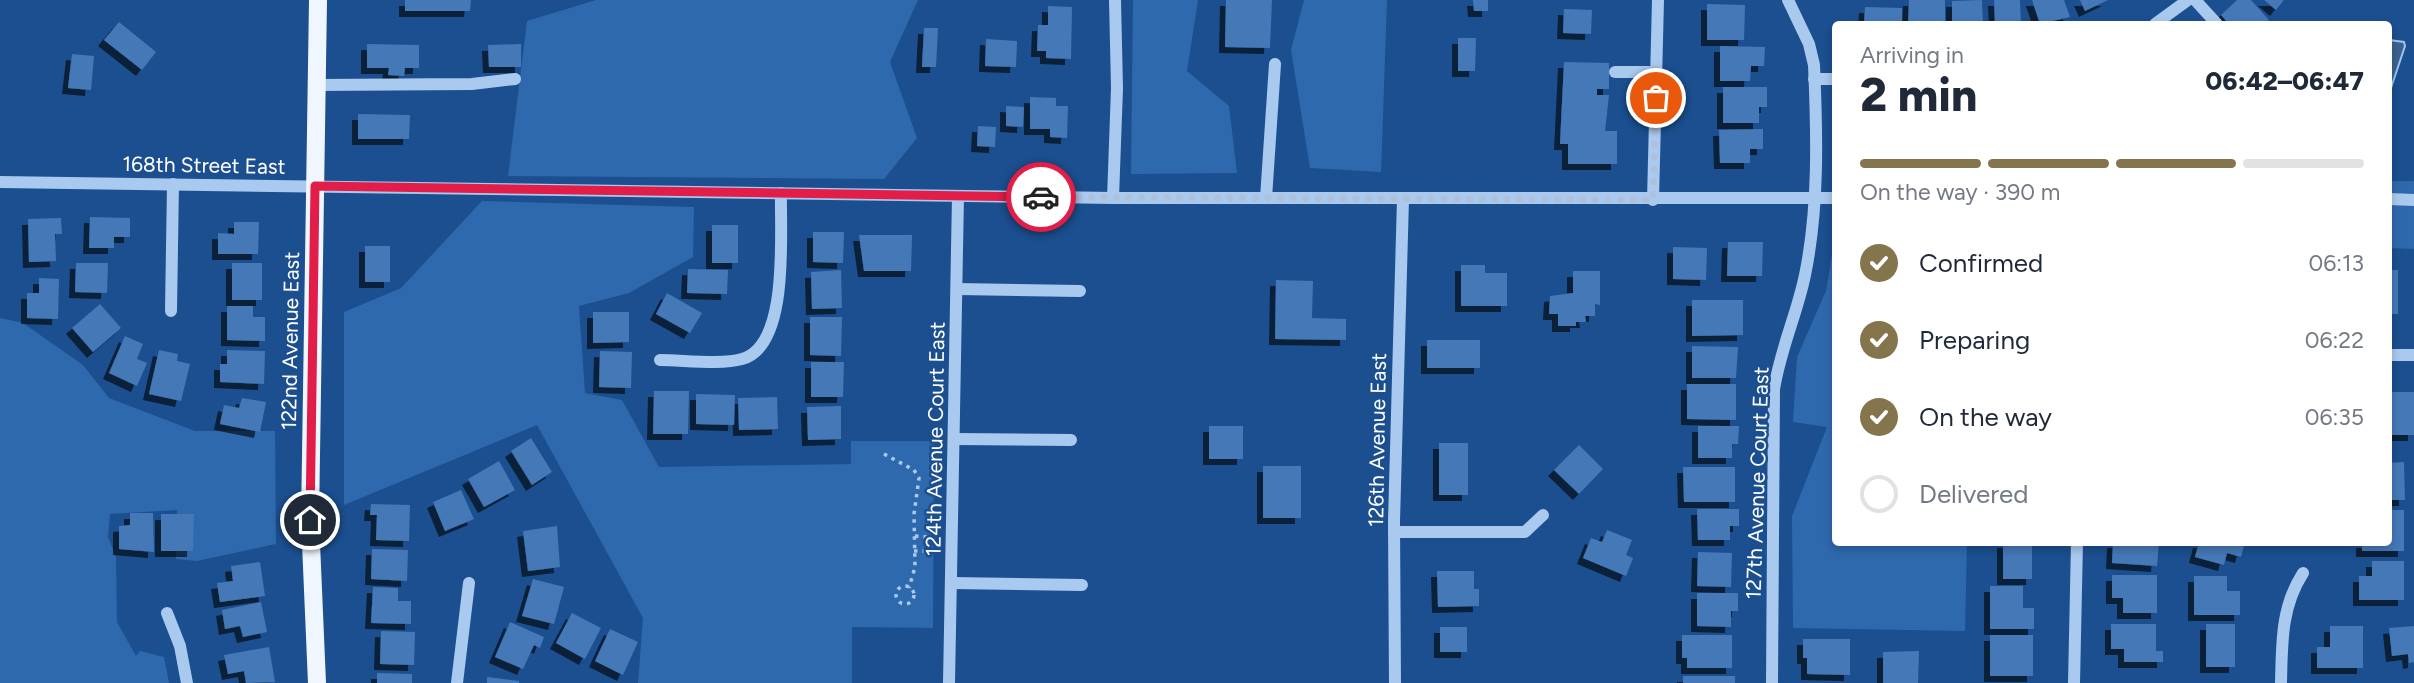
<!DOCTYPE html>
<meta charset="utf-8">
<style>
:root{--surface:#fff;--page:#f2f2f3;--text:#1f2937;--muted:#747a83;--line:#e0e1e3;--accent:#84754c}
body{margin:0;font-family:Figtree,sans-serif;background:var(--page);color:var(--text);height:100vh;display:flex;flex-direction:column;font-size:26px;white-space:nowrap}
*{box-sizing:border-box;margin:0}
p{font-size:23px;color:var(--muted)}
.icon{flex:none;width:38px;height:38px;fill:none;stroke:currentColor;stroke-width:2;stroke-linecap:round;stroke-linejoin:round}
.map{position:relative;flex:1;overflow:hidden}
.side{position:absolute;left:1832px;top:21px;width:560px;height:525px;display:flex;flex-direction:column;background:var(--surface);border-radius:7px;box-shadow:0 4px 10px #0003}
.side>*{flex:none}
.pin{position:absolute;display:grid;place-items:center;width:60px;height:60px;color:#fff;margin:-30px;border:4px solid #fff;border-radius:50%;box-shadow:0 2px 7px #0007}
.courier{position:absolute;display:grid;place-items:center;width:70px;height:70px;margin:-35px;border:5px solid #e11d48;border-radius:50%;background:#fff;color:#222;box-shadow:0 2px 9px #0007}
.overview em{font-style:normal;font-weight:800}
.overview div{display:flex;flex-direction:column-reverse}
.overview{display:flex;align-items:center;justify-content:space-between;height:119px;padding:0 28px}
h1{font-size:46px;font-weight:800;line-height:52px}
.bar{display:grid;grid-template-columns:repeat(4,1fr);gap:10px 7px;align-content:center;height:84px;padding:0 28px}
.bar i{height:9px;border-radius:5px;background:var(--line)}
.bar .active{background:var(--accent)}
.bar p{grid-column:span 4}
ol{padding:0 28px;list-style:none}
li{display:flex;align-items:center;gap:21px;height:77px}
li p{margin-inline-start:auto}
li .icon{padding:7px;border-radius:50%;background:var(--accent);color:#fff;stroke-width:4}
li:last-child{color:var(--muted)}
li i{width:38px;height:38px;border:4px solid var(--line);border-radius:50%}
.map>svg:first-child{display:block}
.green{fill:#2e69ad}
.water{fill:#3c6290;stroke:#9cc4f0;stroke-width:2}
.building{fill:#4478b7;filter:url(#shadow)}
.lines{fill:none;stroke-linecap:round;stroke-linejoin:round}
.path{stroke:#a9c9ee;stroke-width:3.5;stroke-dasharray:3.5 5;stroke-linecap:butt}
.minor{stroke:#a9c9ee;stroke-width:12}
.major{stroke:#f0f6ff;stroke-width:18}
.done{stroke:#afc1d8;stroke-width:7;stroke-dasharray:0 12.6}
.route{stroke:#e11d48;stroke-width:9}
.labels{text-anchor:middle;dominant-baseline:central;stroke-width:5;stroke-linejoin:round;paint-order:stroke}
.street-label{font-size:21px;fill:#fff;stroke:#1b4f8f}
</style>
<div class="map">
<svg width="2414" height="683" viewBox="0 0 2414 683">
<defs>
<filter id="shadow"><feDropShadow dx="-6" dy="6" stdDeviation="0" flood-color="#0009"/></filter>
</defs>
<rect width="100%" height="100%" fill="#1b4f8f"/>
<g class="green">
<polygon points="596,0 918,0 890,62 917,138 884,179 508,176 527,21"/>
<polygon points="1133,0 1198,0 1187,71 1229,106 1237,173 1131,174"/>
<polygon points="1304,0 1387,0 1381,172 1310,168 1291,50"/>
<polygon points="2389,181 2414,181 2414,249 2389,248"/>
<polygon points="482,201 694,207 693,257 629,293 579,306 585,393 622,400 659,467 851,464 851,441 934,441 933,628 852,627 852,683 638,683 643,618 537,425 344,505 344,312 401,288"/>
<polygon points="1836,230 1836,542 1967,543 1965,631 1793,628 1792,516 1827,427 1793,422 1797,357 1826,291"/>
<polygon points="0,318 23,323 83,365 109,398 195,431 275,431 276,544 197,561 176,559 177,510 110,514 108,537 116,557 117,622 136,656 140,651 164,657 169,683 0,683"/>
</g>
<polygon class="water" points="2389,40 2404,42 2405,46 2390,91"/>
<g class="building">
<polygon points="405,0 471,0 470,11 405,11"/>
<polygon points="1226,0 1272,0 1270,48 1225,47"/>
<polygon points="1473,0 1488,0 1488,11 1474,11"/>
<polygon points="1909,0 1945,0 1945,24 1908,24"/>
<polygon points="1982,0 1983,24 1952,24 1952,1"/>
<polygon points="1994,0 2020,0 2021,24 1995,24"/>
<polygon points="2032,0 2064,0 2070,17 2040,24"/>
<polygon points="2080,0 2108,0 2085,11"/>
<polygon points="2237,0 2251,0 2269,20 2264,24 2229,24 2221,15"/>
<polygon points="2264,0 2284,0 2276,10"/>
<polygon points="1707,4 1745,5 1744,40 1707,40"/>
<polygon points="1048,6 1072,7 1071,59 1046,58 1046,51 1037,51 1038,25 1048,25"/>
<polygon points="1865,7 1902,8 1902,24 1864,24"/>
<polygon points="1564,9 1592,10 1591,34 1563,33"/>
<polygon points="119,22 156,52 142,70 104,40"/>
<polygon points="924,28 938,28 936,67 922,67"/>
<polygon points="1458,38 1476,38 1475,71 1458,71"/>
<polygon points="986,39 1017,41 1016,67 985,66"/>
<polygon points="367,44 419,45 419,68 405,68 404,76 388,75 389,68 367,68"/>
<polygon points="521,44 521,67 489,67 488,45"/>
<polygon points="1720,46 1765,47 1764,66 1751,66 1750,81 1720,81"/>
<polygon points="72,54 94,56 91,90 68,88"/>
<polygon points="1564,62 1609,63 1609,89 1597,89 1597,95 1609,95 1605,131 1617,131 1617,164 1568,164 1568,144 1560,144"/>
<polygon points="1723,87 1767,87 1767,107 1759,107 1759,123 1723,123"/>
<polygon points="1030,97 1056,98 1056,106 1068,106 1067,138 1050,137 1050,129 1030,129"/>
<polygon points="1006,106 1024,107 1023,127 1006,126"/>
<polygon points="358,114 410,115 409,139 358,139"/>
<polygon points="978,126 996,127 995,147 977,146"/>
<polygon points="1763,129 1763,149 1750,149 1750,163 1720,163 1719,130"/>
<polygon points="90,217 130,218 130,237 114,237 114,248 89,248"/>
<polygon points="61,218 62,234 55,234 56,261 29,262 28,219"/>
<polygon points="234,222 259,222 258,254 218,254 218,233 234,234"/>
<rect x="712" y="225" width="26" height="38"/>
<polygon points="813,232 844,232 843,263 813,262"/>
<polygon points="859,235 912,235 911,271 864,271"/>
<polygon points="1728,242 1763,242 1762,276 1727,276"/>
<rect x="365" y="246" width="25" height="36"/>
<polygon points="1673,247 1707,248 1706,280 1673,279"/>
<polygon points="76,263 108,263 107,293 75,292"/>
<rect x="232" y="263" width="30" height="37"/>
<polygon points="1461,265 1485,265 1485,273 1507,273 1507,306 1461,306"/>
<polygon points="688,269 728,270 727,294 687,293"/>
<polygon points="841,270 842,308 812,309 811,272"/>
<rect x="2389" y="270" width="9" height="44"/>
<polygon points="1573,271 1600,271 1600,305 1595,304 1595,316 1585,316 1586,322 1576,322 1576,326 1558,326 1558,314 1549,314 1550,296 1573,293"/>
<polygon points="39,278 59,279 58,319 27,318 27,293 39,293"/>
<polygon points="1276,280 1313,281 1312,318 1346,319 1346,340 1275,339"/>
<polygon points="667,293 702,313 690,333 656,314"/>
<polygon points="1692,300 1743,300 1743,335 1692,336"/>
<polygon points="100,304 121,328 93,352 72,328"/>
<polygon points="227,306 253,306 253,317 265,317 265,341 227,340"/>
<polygon points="593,312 629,312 629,342 593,343"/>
<polygon points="810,317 842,317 841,356 810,355"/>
<polygon points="125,336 143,344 137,359 147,363 137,386 109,373"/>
<rect x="1427" y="340" width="53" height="28"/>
<polygon points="1692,346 1738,347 1736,378 1692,378"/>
<polygon points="159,350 178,354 177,361 190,364 181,401 149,394"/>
<polygon points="227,350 265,351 264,384 220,382 220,364 227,364"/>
<polygon points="600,351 632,352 631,388 599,387"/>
<polygon points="811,362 844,362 843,397 811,397"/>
<polygon points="1687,384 1736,384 1736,420 1687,419"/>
<polygon points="654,391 689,391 688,434 653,434"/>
<rect x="2389" y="392" width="25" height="43"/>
<polygon points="696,394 735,395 734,425 696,424"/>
<polygon points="777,397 778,429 739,430 738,398"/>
<polygon points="242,398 266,402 260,432 220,424 224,405 239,408"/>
<polygon points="841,406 841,439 808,440 807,407"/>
<rect x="1209" y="426" width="34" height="33"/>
<polygon points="1698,426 1739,426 1738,444 1732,444 1732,458 1698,458"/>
<polygon points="531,438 552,472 532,485 511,451"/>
<rect x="1439" y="443" width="29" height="52"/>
<polygon points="1579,445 1603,469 1579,494 1554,470"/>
<polygon points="499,461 515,490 484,507 468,479"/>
<polygon points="2404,462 2405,500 2389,500 2389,463"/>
<rect x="1263" y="466" width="38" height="52"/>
<polygon points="1683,467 1735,467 1735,502 1684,502"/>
<polygon points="461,490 474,519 445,531 433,502"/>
<polygon points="371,504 410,505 409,541 376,540 377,515 370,515"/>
<polygon points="1697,509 1739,509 1739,526 1730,526 1730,540 1698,540"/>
<polygon points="2389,510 2404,510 2404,551 2362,551 2362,542 2389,542"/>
<polygon points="130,513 153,513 154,552 119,549 119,526 130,525"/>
<polygon points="161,514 194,514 193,551 161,551"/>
<polygon points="557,526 560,567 528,571 523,531"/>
<polygon points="1607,530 1632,540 1626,555 1633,558 1626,576 1583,558 1591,538 1602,542"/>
<rect x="2003" y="542" width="29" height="37"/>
<polygon points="2113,542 2159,542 2157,566 2112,563"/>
<polygon points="2199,542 2245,542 2241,557 2227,553 2224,565 2195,557"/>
<polygon points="372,549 408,550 407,581 371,579"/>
<polygon points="1698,552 1732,553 1731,587 1697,586"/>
<polygon points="2372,561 2404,561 2404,600 2359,600 2359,576 2372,576"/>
<polygon points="260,562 265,596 220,602 217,583 233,581 231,566"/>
<polygon points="1437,571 1474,571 1474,589 1479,589 1479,606 1438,607"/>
<polygon points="2112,575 2157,575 2157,613 2123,613 2123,598 2112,598"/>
<polygon points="2194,576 2227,576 2227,591 2240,591 2240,615 2194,615"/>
<polygon points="533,579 564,587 554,624 522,616"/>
<polygon points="1990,586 2023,586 2023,608 2034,608 2034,629 1990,629"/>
<polygon points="373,587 398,588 398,601 411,601 411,624 371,623"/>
<polygon points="1697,593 1738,593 1738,611 1731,611 1731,627 1697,626"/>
<polygon points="261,602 267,632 243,637 240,626 225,629 222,610"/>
<polygon points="572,613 601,628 585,659 556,643"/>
<polygon points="510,622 544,637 540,648 534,645 523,669 495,657"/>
<polygon points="2111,624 2156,624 2156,651 2163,651 2163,662 2124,662 2124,649 2111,649"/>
<rect x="2206" y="624" width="29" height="43"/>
<polygon points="2330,626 2363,626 2363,668 2317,668 2317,647 2330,647"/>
<polygon points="2414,626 2414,662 2409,663 2408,654 2392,656 2389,628"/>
<rect x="1440" y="627" width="27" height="25"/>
<polygon points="610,629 638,642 623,675 595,661"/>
<polygon points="381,631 415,632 414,665 380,664"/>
<polygon points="1682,635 1732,635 1732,668 1687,668 1687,658 1682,658"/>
<rect x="1990" y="635" width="43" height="41"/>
<polygon points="1803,639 1850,639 1850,675 1807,674 1807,658 1803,658"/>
<polygon points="269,647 275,682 246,683 244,671 228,674 224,655"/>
<polygon points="1919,651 1918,683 1883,683 1883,652"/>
<polygon points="377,673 412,674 412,683 377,683"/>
<rect x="1683" y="676" width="52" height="7"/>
<polygon points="487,677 519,681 519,683 487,683"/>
</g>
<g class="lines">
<g class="path">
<polyline points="884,454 914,470 919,478 914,514 915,567 909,588"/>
<polyline points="915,536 937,538"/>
<polyline points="914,551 937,551"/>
<circle cx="905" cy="595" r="9"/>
</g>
<g class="minor">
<polyline points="2195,0 2217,24"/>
<polyline points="2155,24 2188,0"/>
<polyline points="1615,72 1656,72"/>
<polyline points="1814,79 1836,79"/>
<polyline points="317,85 472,84 515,79"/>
<polyline points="0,182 1113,198 1836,198"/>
<polyline points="1113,198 1117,88 1115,0"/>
<polyline points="1266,198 1275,64"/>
<polyline points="2389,199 2414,200"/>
<polyline points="1653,200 1658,0"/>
<polyline points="957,289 1080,291"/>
<polyline points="171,311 173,184"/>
<polyline points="2389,355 2414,355"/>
<path d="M660,360C683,360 721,365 742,359C790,346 780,233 781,193"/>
<polyline points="954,439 1071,440"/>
<polyline points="1394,532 1525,532 1543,515"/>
<polyline points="951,583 1082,585"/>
<polyline points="167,613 180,646 187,683"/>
<polyline points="457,683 469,583"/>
<polyline points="949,683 958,196"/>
<polyline points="1395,683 1394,521 1403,199"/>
<path d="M1772,683L1774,389C1781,347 1797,314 1805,275C1819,208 1817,133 1814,65L1809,44L1788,0"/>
<polyline points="2074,683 2077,542"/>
<path d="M2281,683C2282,643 2281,607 2303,573"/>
</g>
<polyline class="major" points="317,683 310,520 318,0"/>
</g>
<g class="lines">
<polyline class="done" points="1041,197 1653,200 1656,98"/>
<polyline class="route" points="310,520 315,186 1041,197"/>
</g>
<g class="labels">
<g class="street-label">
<text transform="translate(204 165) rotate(1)">168th Street East</text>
<text transform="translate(290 341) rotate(-89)">122nd Avenue East</text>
<text transform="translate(935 439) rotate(-89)">124th Avenue Court East</text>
<text transform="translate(1377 440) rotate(-89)">126th Avenue East</text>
<text transform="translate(1757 483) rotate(-88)">127th Avenue Court East</text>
</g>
</g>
</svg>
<div class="pin" style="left:1656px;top:98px;background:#ea580c"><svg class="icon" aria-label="bag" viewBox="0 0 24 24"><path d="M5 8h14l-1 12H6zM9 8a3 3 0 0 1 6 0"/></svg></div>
<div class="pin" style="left:310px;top:520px;background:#1f2937"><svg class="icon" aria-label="home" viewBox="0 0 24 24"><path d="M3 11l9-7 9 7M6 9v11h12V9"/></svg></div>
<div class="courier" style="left:1041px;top:197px"><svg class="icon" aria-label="car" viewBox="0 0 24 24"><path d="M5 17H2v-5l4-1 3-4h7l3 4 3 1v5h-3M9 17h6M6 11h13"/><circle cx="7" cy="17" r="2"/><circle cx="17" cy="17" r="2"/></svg></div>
<section class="side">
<div class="overview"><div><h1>2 min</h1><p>Arriving in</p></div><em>06:42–06:47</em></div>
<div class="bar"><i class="active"></i><i class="active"></i><i class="active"></i><i></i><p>On the way · 390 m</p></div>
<ol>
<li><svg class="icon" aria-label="check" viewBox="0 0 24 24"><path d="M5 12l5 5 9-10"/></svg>Confirmed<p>06:13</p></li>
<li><svg class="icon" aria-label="check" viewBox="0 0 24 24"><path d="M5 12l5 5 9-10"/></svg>Preparing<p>06:22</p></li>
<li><svg class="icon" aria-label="check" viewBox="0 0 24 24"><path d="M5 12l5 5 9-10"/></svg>On the way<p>06:35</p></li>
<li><i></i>Delivered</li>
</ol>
</section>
</div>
